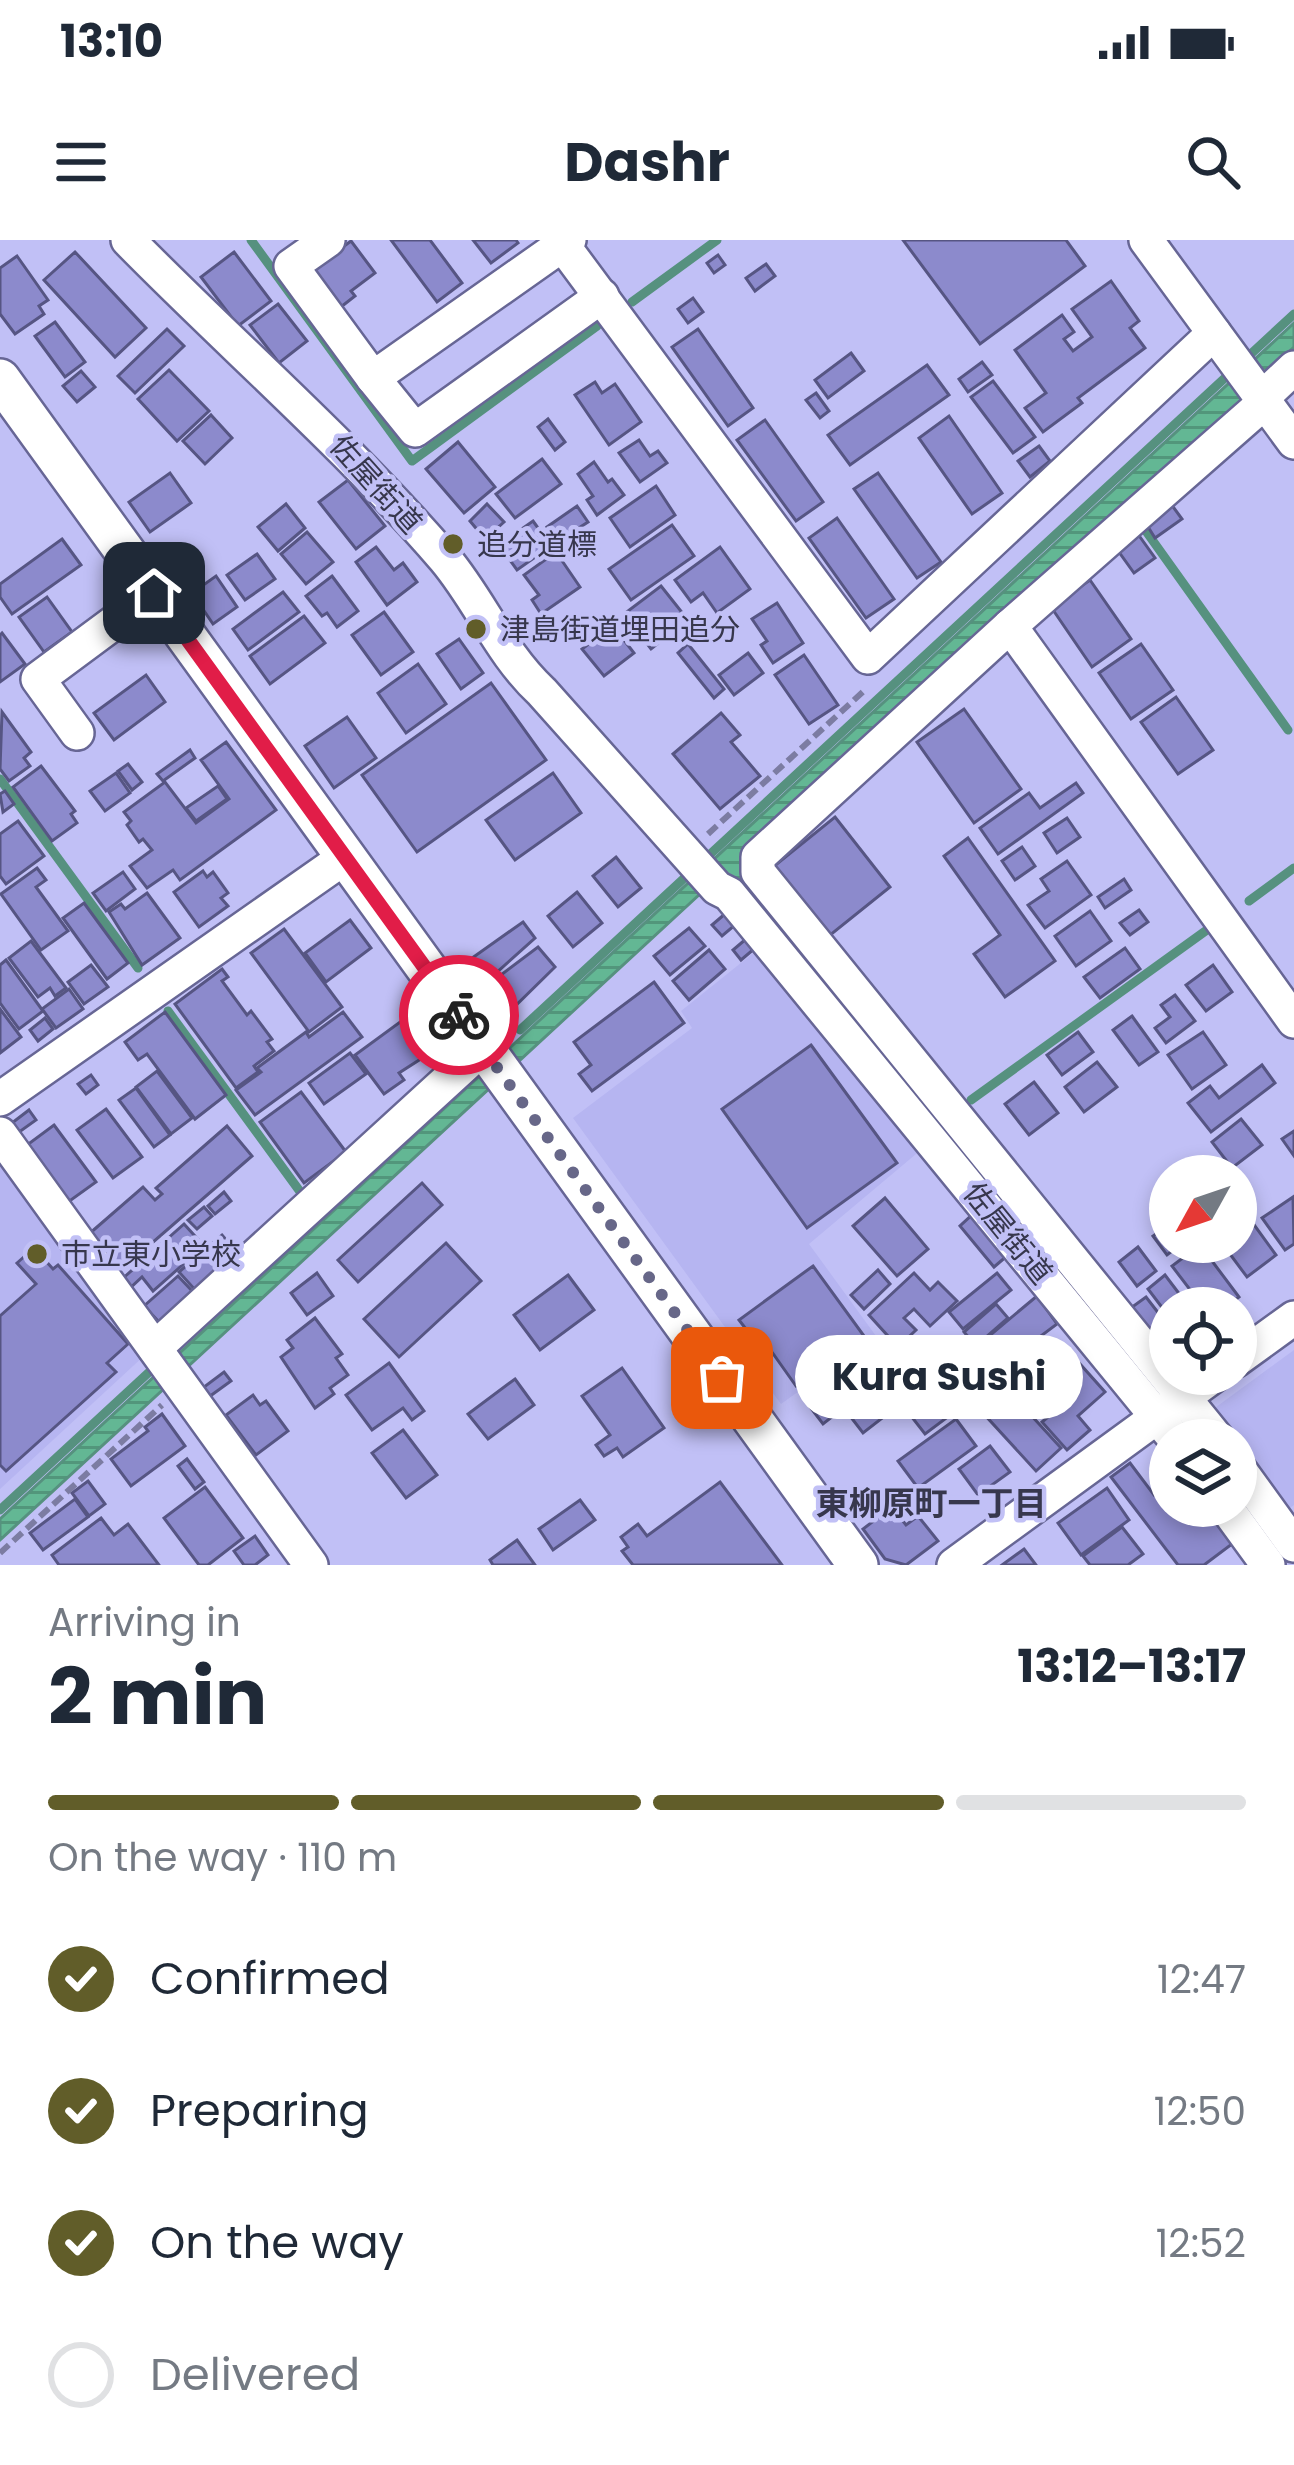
<!DOCTYPE html>
<meta charset="utf-8">
<style>
:root{--surface:#fff;--page:#f2f2f3;--text:#1f2937;--muted:#747a83;--line:#e0e1e3;--accent:#615d29}
body{margin:0;font-family:Poppins,"Noto Sans JP",sans-serif;background:var(--page);color:var(--text);height:100vh;display:flex;flex-direction:column;font-size:45px;white-space:nowrap}
*{box-sizing:border-box;margin:0}
p{font-size:39px;color:var(--muted)}
.icon{flex:none;width:66px;height:66px;fill:none;stroke:currentColor;stroke-width:2;stroke-linecap:round;stroke-linejoin:round}
.map{position:relative;height:1325px;overflow:hidden}
.sheet{display:flex;flex-direction:column;background:var(--surface);flex:1}
.sheet>*{flex:none}
.needle{width:78px;rotate:230deg}
.tools{position:absolute;left:1149px;top:915px;display:grid;gap:24px}
.tools a{display:grid;place-items:center;width:108px;height:108px;border-radius:50%;background:var(--surface);box-shadow:0 6px 18px #0003;font-size:60px}
.pin{position:absolute;display:grid;place-items:center;width:102px;height:102px;color:#fff;margin:-51px;border-radius:24px;box-shadow:0 6px 18px #0006}
.courier{position:absolute;display:grid;place-items:center;width:120px;height:120px;margin:-60px;border:9px solid #e11d48;border-radius:50%;background:#fff;color:#222;box-shadow:0 3px 15px #0007}
.bubble{position:absolute;height:84px;border-radius:42px;background:var(--surface);box-shadow:0 6px 18px #0003;font-size:39px;font-weight:700;line-height:84px;text-align:center}
.head em{font-style:normal;font-weight:700}
.head div{display:flex;flex-direction:column-reverse}
.head{display:flex;align-items:center;justify-content:space-between;height:204px;padding:0 48px}
h1{font-size:78px;font-weight:700;line-height:90px}
.bar{display:grid;grid-template-columns:repeat(4,1fr);gap:18px 12px;align-content:center;height:144px;padding:0 48px}
.bar i{height:15px;border-radius:9px;background:var(--line)}
.bar .active{background:var(--accent)}
.bar p{grid-column:span 4}
ol{padding:0 48px;list-style:none}
li{display:flex;align-items:center;gap:36px;height:132px}
li p{margin-inline-start:auto}
li .icon{padding:12px;border-radius:50%;background:var(--accent);color:#fff;stroke-width:4}
li:last-child{color:var(--muted)}
li i{width:66px;height:66px;border:6px solid var(--line);border-radius:50%}
.status{display:flex;justify-content:space-between;align-items:center;height:84px;padding:0 60px;background:var(--surface);direction:ltr}
.status svg{height:33px;fill:currentColor}
header{display:flex;justify-content:space-between;align-items:center;height:156px;padding:0 48px;background:var(--surface);font-size:54px;font-weight:700}
.map>svg:first-child{display:block}
.built{fill:#b6b5f1}
.water{fill:url(#water-rules);stroke:#56917f;stroke-width:3}
.lines{fill:none;stroke-linecap:round;stroke-linejoin:round}
.stream{stroke:#56917f;stroke-width:9}
.building{fill:#8c8acc;stroke:#565583;stroke-width:3}
.minor-casing{stroke:#676695;stroke-width:38}
.major-casing{stroke:#676695;stroke-width:44}
.path{stroke:#7c7ca2;stroke-width:6;stroke-dasharray:12 6;stroke-linecap:butt}
.minor{stroke:#fff;stroke-width:33}
.major{stroke:#fff;stroke-width:39}
.done{stroke:#676788;stroke-width:12;stroke-dasharray:0 21.6}
.route{stroke:#e11d48;stroke-width:15}
.poi-dot{fill:#615d29;stroke:#c1c0f6;stroke-width:4.5}
.labels{text-anchor:middle;dominant-baseline:central;stroke-width:9;stroke-linejoin:round;paint-order:stroke}
.street-label{font-size:30px;fill:#37374d;stroke:#c1c0f6}
.poi-label{font-size:30px;fill:#37374d;stroke:#c1c0f6;text-anchor:start}
.neighbourhood-label{font-size:33px;font-weight:bold;fill:#37374d;stroke:#c1c0f6}
</style>
<div class="status"><b>13:10</b><svg viewBox="0 0 49 12"><path d="M0 12V9h3v3zM5 12V6h3v6zM10 12V3h3v9zM15 12V0h3v12zM26 1h20v11H26zM47 4h2v5h-2z"/></svg></div>
<header><svg class="icon" aria-label="menu" viewBox="0 0 24 24"><path d="M4 6h16M4 12h16M4 18h16"/></svg>Dashr<svg class="icon" aria-label="search" viewBox="0 0 24 24"><circle cx="10" cy="10" r="6"/><path d="M15 15l6 6"/></svg></header>
<div class="map">
<svg width="1294" height="1325" viewBox="0 0 1294 1325">
<defs>
<pattern id="water-rules" width="6" height="5" patternUnits="userSpaceOnUse" patternTransform="scale(3)"><rect width="6" height="5" fill="#63b794"/><path d="M0 2.5h6" fill="none" stroke="#52967b"/></pattern>
</defs>
<rect width="100%" height="100%" fill="#c1c0f6"/>
<g class="built">
<polygon points="757,710 922,909 809,1004 876,1096 781,1164 573,878 692,788 681,771"/>
<polygon points="0,913 146,1114 0,1249"/>
<polygon points="1294,1110 1294,1265 1282,1274 1236,1212 1236,1200 1227,1200 1208,1173"/>
</g>
<polygon class="water" points="1294,83 1294,107 1266,133 1244,161 737,641 700,654 0,1300 0,1279"/>
<g class="lines">
<g class="stream">
<polyline points="251,0 412,221 597,86"/>
<polyline points="632,62 717,0"/>
<polyline points="1138,280 1288,490"/>
<polyline points="0,539 138,728"/>
<polyline points="1249,661 1294,628"/>
<polyline points="168,771 304,957"/>
<polyline points="520,790 1294,74"/>
<polyline points="971,860 1211,687"/>
<polyline points="0,1270 159,1123"/>
</g>
</g>
<g class="building">
<polygon points="391,0 430,0 462,43 437,62"/>
<polygon points="473,0 516,0 518,3 491,23"/>
<polygon points="903,0 1066,0 1085,26 980,104"/>
<polygon points="351,1 375,33 351,51 355,56 337,70 309,32"/>
<polygon points="75,12 146,88 115,117 44,40"/>
<polygon points="234,12 271,61 238,86 201,37"/>
<polygon points="718,15 725,25 714,33 707,23"/>
<polygon points="17,16 48,60 39,66 44,74 15,94 0,74 0,28"/>
<polygon points="766,24 775,36 755,51 746,38"/>
<polygon points="1111,41 1139,81 1130,88 1145,108 1078,158 1082,163 1043,192 1025,168 1046,153 1015,110 1062,75 1074,92 1064,99 1073,111 1092,97 1072,69"/>
<polygon points="693,58 703,72 688,83 678,69"/>
<polygon points="278,64 307,101 279,123 250,85"/>
<polygon points="55,82 85,122 65,137 35,96"/>
<polygon points="167,89 184,106 135,153 118,136"/>
<polygon points="698,89 753,168 728,186 672,107"/>
<polygon points="851,113 864,131 828,158 815,140"/>
<polygon points="982,122 992,135 968,152 959,139"/>
<polygon points="927,125 949,155 850,225 828,195"/>
<polygon points="169,130 209,171 177,201 138,159"/>
<polygon points="81,131 95,147 77,162 63,146"/>
<polygon points="993,141 1035,197 1013,213 971,157"/>
<polygon points="595,142 602,153 615,144 641,182 609,205 575,155"/>
<polygon points="816,153 829,171 820,178 806,160"/>
<polygon points="211,175 232,198 205,224 183,201"/>
<polygon points="949,176 1002,253 972,274 919,198"/>
<polygon points="548,179 565,202 555,210 538,187"/>
<polygon points="765,180 823,262 796,281 737,200"/>
<polygon points="639,200 650,216 658,211 667,223 640,242 619,213"/>
<polygon points="458,202 495,247 464,273 426,229"/>
<polygon points="1039,206 1050,221 1030,237 1018,221"/>
<polygon points="542,219 561,244 515,278 496,254"/>
<polygon points="594,222 608,242 612,239 624,255 597,275 587,260 593,256 578,234"/>
<polygon points="170,233 191,263 150,292 129,262"/>
<polygon points="878,233 941,322 917,338 854,249"/>
<polygon points="348,240 385,286 356,309 319,262"/>
<polygon points="656,246 675,275 630,307 610,278"/>
<polygon points="286,264 305,288 278,311 258,287"/>
<polygon points="487,264 504,282 485,299 470,281"/>
<polygon points="1171,264 1182,279 1155,298 1145,282"/>
<polygon points="577,266 588,282 557,302 547,287"/>
<polygon points="837,278 894,359 866,378 809,298"/>
<polygon points="533,281 551,306 517,330 499,305"/>
<polygon points="672,285 694,316 631,360 609,329"/>
<polygon points="1135,290 1155,318 1134,333 1114,305"/>
<polygon points="307,292 333,322 306,344 281,314"/>
<polygon points="62,299 81,325 12,374 0,357 0,344"/>
<polygon points="376,307 394,330 403,323 417,342 387,365 356,322"/>
<polygon points="720,307 750,349 717,373 703,353 691,362 675,340"/>
<polygon points="556,312 580,347 541,374 532,360 539,355 524,335"/>
<polygon points="257,314 275,339 245,360 227,335"/>
<polygon points="216,336 237,367 213,384 192,353"/>
<polygon points="332,336 358,371 337,387 327,373 322,376 306,356"/>
<polygon points="1090,340 1131,399 1092,427 1051,367"/>
<polygon points="661,346 688,380 651,409 624,374"/>
<polygon points="283,352 299,372 248,410 233,389"/>
<polygon points="47,357 72,392 44,412 19,377"/>
<polygon points="777,363 803,403 773,423 761,405 767,401 752,379"/>
<polygon points="384,372 413,412 381,435 352,395"/>
<polygon points="304,376 325,403 270,444 250,416"/>
<polygon points="613,386 634,413 604,436 582,409"/>
<polygon points="2,393 25,424 0,442 0,395"/>
<polygon points="459,399 483,433 461,449 437,414"/>
<polygon points="688,404 724,449 714,458 678,413"/>
<polygon points="1141,404 1173,450 1131,479 1099,433"/>
<polygon points="748,413 763,433 734,455 719,435"/>
<polygon points="804,415 838,465 809,484 775,435"/>
<polygon points="418,424 446,464 406,493 378,453"/>
<polygon points="146,435 165,462 114,500 94,473"/>
<polygon points="491,443 546,520 417,612 362,535"/>
<polygon points="1176,457 1213,510 1178,534 1141,482"/>
<polygon points="964,469 1021,549 974,583 917,502"/>
<polygon points="2,472 31,512 24,518 30,526 9,541 0,529"/>
<polygon points="721,473 740,495 731,502 760,536 720,569 673,514"/>
<polygon points="347,477 376,518 334,548 305,506"/>
<polygon points="226,502 276,570 180,640 173,630 147,648 130,626 152,610 143,599 139,602 127,585 131,581 124,572 165,542 196,583 229,559 201,520"/>
<polygon points="190,510 195,518 163,541 157,534"/>
<polygon points="128,524 142,542 132,550 118,531"/>
<polygon points="41,526 75,571 71,574 77,583 52,601 13,547"/>
<polygon points="116,533 130,553 105,571 90,551"/>
<polygon points="553,533 581,573 515,620 486,580"/>
<polygon points="1076,543 1083,553 998,614 980,588 1029,553 1040,568"/>
<polygon points="218,546 227,559 196,581 186,568"/>
<polygon points="5,551 14,564 3,572 0,554"/>
<polygon points="835,577 890,647 829,696 773,627"/>
<polygon points="1067,578 1080,597 1057,613 1044,593"/>
<polygon points="18,581 44,616 6,644 0,636 0,594"/>
<polygon points="968,598 1055,721 1005,757 974,714 1000,695 944,616"/>
<polygon points="1022,607 1035,626 1015,640 1002,621"/>
<polygon points="616,617 641,648 618,667 593,636"/>
<polygon points="1067,621 1091,655 1045,688 1028,665 1049,651 1041,639"/>
<polygon points="37,628 46,640 36,647 68,691 41,710 1,654"/>
<polygon points="203,631 207,637 213,632 228,653 221,658 228,666 199,687 174,652"/>
<polygon points="123,632 135,649 106,671 93,653"/>
<polygon points="1124,639 1131,650 1105,668 1098,657"/>
<polygon points="577,652 602,683 573,707 548,676"/>
<polygon points="147,653 180,698 142,725 109,672 121,664 125,669"/>
<polygon points="84,663 128,723 107,739 63,678"/>
<polygon points="1139,670 1148,682 1130,695 1120,683"/>
<polygon points="1090,671 1111,701 1076,726 1055,696"/>
<polygon points="726,673 735,685 722,696 712,685"/>
<polygon points="350,680 371,708 326,742 305,713"/>
<polygon points="523,682 535,698 476,751 458,728"/>
<polygon points="689,688 705,706 670,735 654,716"/>
<polygon points="284,689 342,767 309,792 251,713"/>
<polygon points="746,699 754,709 741,720 733,710"/>
<polygon points="31,701 66,748 55,756 50,748 38,757 9,718"/>
<polygon points="538,707 555,727 500,781 477,753"/>
<polygon points="1125,708 1140,729 1100,758 1084,737"/>
<polygon points="709,710 725,729 689,760 673,741"/>
<polygon points="6,720 43,771 19,789 0,763 0,725"/>
<polygon points="91,725 108,747 84,764 68,742"/>
<polygon points="1213,725 1232,752 1206,771 1186,745"/>
<polygon points="222,729 228,737 222,741 247,775 251,771 272,799 267,802 274,811 254,826 258,832 236,848 175,764"/>
<polygon points="654,742 684,783 592,851 579,834 591,825 574,802"/>
<polygon points="69,749 83,769 56,788 42,769"/>
<polygon points="1175,755 1195,781 1166,803 1155,788 1170,777 1161,765"/>
<polygon points="0,769 21,797 0,813"/>
<polygon points="418,769 444,804 399,833 404,840 384,854 355,815"/>
<polygon points="165,772 226,855 195,879 147,814 138,820 125,802"/>
<polygon points="343,772 362,797 255,875 236,850 261,832 257,828 306,792 309,797"/>
<polygon points="1132,776 1158,812 1139,825 1113,790"/>
<polygon points="45,778 53,789 38,801 30,790"/>
<polygon points="1078,792 1093,812 1062,835 1047,815"/>
<polygon points="1203,792 1226,825 1192,849 1168,815"/>
<polygon points="811,805 897,923 807,988 722,869"/>
<polygon points="350,813 366,834 324,864 309,843"/>
<polygon points="1097,822 1117,847 1084,872 1065,847"/>
<polygon points="1262,825 1275,843 1211,892 1188,863 1210,846 1219,858"/>
<polygon points="157,831 192,878 171,894 136,847"/>
<polygon points="91,835 98,845 86,854 78,844"/>
<polygon points="1034,842 1058,873 1029,895 1005,864"/>
<polygon points="136,848 170,895 154,907 119,860"/>
<polygon points="301,852 346,912 304,943 260,882"/>
<polygon points="106,869 142,917 113,938 77,890"/>
<polygon points="29,870 36,880 15,895 8,886"/>
<polygon points="1241,879 1262,905 1232,928 1212,902"/>
<polygon points="54,885 96,942 64,965 23,908"/>
<polygon points="227,886 252,916 121,1030 89,994 143,947 155,960 162,954 156,948"/>
<polygon points="1294,891 1294,916 1282,899"/>
<polygon points="422,943 442,965 358,1042 338,1020"/>
<polygon points="224,952 231,961 215,974 208,966"/>
<polygon points="1293,957 1294,1004 1285,1010 1262,978"/>
<polygon points="885,958 928,1009 897,1036 853,986"/>
<polygon points="1239,964 1276,1015 1247,1037 1221,1002 1236,1002"/>
<polygon points="204,967 212,976 197,989 188,980"/>
<polygon points="973,974 1008,1015 994,1027 960,986"/>
<polygon points="184,984 204,1006 153,1051 142,1037 129,1049 121,1040"/>
<polygon points="1170,984 1170,1002 1184,1002 1167,1015 1153,996"/>
<polygon points="222,995 239,1015 197,1052 179,1032"/>
<polygon points="446,1003 481,1041 399,1117 364,1079"/>
<polygon points="1200,1005 1239,1057 1225,1068 1204,1068 1172,1026"/>
<polygon points="1138,1007 1156,1031 1137,1046 1119,1022"/>
<polygon points="34,1008 53,1029 58,1025 128,1104 107,1123 116,1132 6,1231 0,1225 0,1076 36,1044 17,1023"/>
<polygon points="813,1026 864,1096 796,1146 762,1098 756,1102 739,1080"/>
<polygon points="878,1030 890,1044 864,1069 851,1055"/>
<polygon points="317,1033 333,1056 307,1075 291,1053"/>
<polygon points="914,1033 930,1050 938,1042 957,1061 930,1086 914,1069 904,1078 916,1090 898,1107 869,1075"/>
<polygon points="997,1033 1011,1050 963,1089 949,1072"/>
<polygon points="568,1035 594,1070 540,1110 514,1075"/>
<polygon points="1165,1035 1190,1068 1170,1068 1170,1078 1148,1049"/>
<polygon points="178,1036 194,1053 160,1083 144,1066"/>
<polygon points="1037,1056 1057,1084 994,1131 976,1107"/>
<polygon points="1146,1057 1170,1088 1170,1110 1163,1116 1128,1070"/>
<polygon points="996,1064 1008,1078 976,1106 964,1092"/>
<polygon points="315,1078 342,1114 336,1118 348,1135 330,1148 334,1154 315,1168 281,1117 293,1108 287,1100"/>
<polygon points="1064,1106 1105,1152 1078,1176 1090,1190 1067,1210 1042,1182 1061,1166 1032,1134"/>
<polygon points="865,1121 899,1165 863,1193 850,1176 867,1163 846,1135"/>
<polygon points="389,1123 424,1171 412,1180 403,1168 372,1190 346,1155"/>
<polygon points="622,1128 664,1188 623,1217 617,1208 604,1216 596,1205 610,1195 582,1156"/>
<polygon points="224,1132 231,1141 206,1159 200,1150"/>
<polygon points="943,1136 965,1164 925,1194 904,1167"/>
<polygon points="515,1139 534,1165 488,1199 468,1174"/>
<polygon points="835,1141 851,1162 823,1184 807,1163"/>
<polygon points="1008,1150 1061,1208 1036,1231 983,1173"/>
<polygon points="253,1155 260,1165 266,1161 288,1191 256,1215 226,1175"/>
<polygon points="162,1174 185,1206 131,1246 111,1219 148,1191 145,1187"/>
<polygon points="956,1179 976,1206 918,1248 898,1221"/>
<polygon points="403,1190 437,1235 406,1258 372,1213"/>
<polygon points="990,1206 1010,1232 978,1255 959,1229"/>
<polygon points="187,1219 204,1242 195,1249 178,1226"/>
<polygon points="1130,1223 1154,1255 1170,1243 1170,1266 1209,1266 1236,1301 1204,1325 1178,1325 1111,1237"/>
<polygon points="88,1241 105,1264 89,1276 72,1253"/>
<polygon points="720,1242 782,1325 633,1325 622,1311 628,1307 621,1297 638,1284 647,1296"/>
<polygon points="205,1247 243,1298 208,1325 199,1325 164,1278"/>
<polygon points="1107,1248 1129,1280 1081,1315 1058,1283"/>
<polygon points="75,1259 88,1277 43,1310 30,1293"/>
<polygon points="580,1260 595,1280 553,1310 539,1289"/>
<polygon points="892,1267 906,1285 918,1276 938,1301 906,1325 885,1319 863,1289"/>
<polygon points="101,1278 114,1295 128,1284 159,1325 59,1325 52,1315"/>
<polygon points="1122,1287 1143,1314 1128,1325 1090,1325 1083,1316"/>
<polygon points="255,1296 268,1315 255,1325 244,1325 234,1311"/>
<polygon points="517,1300 535,1325 493,1325 490,1320"/>
<polygon points="1024,1309 1036,1325 1002,1325"/>
</g>
<g class="lines">
<g class="minor-casing">
<g id="minor">
<path d="M128,0C233,107 347,205 445,319C481,362 500,413 542,452L717,648L729,654L1176,1200"/>
<polyline points="328,0 291,26 373,138 569,0"/>
<polyline points="559,0 868,417 1214,93"/>
<polyline points="1146,0 1294,202"/>
<polyline points="373,138 415,190 602,56"/>
<polyline points="1262,158 1294,128"/>
<polyline points="1010,386 1294,781"/>
<polyline points="77,493 38,439 154,353"/>
<polyline points="0,859 344,618"/>
<polyline points="0,894 311,1325"/>
<polyline points="155,1108 483,808"/>
<polyline points="1236,1120 1294,1078"/>
<polyline points="1218,1200 758,632 758,617 1010,386 1265,162"/>
<polyline points="1236,1225 1294,1305"/>
<polyline points="1225,1266 1268,1325"/>
<polyline points="954,1325 1216,1134"/>
</g>
</g>
<g class="major-casing">
<polyline id="major" points="0,139 858,1325"/>
</g>
<g class="path">
<polyline points="708,594 866,449"/>
<polyline points="0,1313 162,1165"/>
</g>
<use href="#minor" class="minor"/>
<use href="#major" class="major"/>
</g>
<g class="lines">
<polyline class="done" points="459,775 722,1138"/>
<polyline class="route" points="154,353 459,775"/>
</g>
<g class="poi-dot">
<circle cx="453" cy="304" r="12"/>
<circle cx="476" cy="389" r="12"/>
<circle cx="37" cy="1014" r="12"/>
</g>
<g class="labels">
<g class="street-label">
<text transform="translate(376 244) rotate(48)">佐屋街道</text>
<text transform="translate(1008 993) rotate(51)">佐屋街道</text>
</g>
<g class="poi-label">
<text x="477" y="304">追分道標</text>
<text x="500" y="389">津島街道埋田追分</text>
<text x="61" y="1014">市立東小学校</text>
</g>
<g class="neighbourhood-label">
<text x="931" y="1263">東柳原町一丁目</text>
</g>
</g>
</svg>
<div class="tools">
<a><svg class="needle" viewBox="-14 -14 28 28"><path d="M0-13l5 13h-10z" fill="#e53935"/><path d="M0 13l5-13h-10z" fill="#747a83"/></svg></a>
<a><svg class="icon" aria-label="locate" viewBox="0 0 24 24"><circle cx="12" cy="12" r="6"/><path d="M12 2v4M12 18v4M2 12h4M18 12h4"/></svg></a>
<a><svg class="icon" aria-label="layers" viewBox="0 0 24 24"><path d="M12 4l9 5-9 5-9-5zM3 14l9 5 9-5"/></svg></a>
</div>
<div class="pin" style="left:722px;top:1138px;background:#ea580c"><svg class="icon" aria-label="bag" viewBox="0 0 24 24"><path d="M5 8h14l-1 12H6zM9 8a3 3 0 0 1 6 0"/></svg></div>
<div class="pin" style="left:154px;top:353px;background:#1f2937"><svg class="icon" aria-label="home" viewBox="0 0 24 24"><path d="M3 11l9-7 9 7M6 9v11h12V9"/></svg></div>
<div class="courier" style="left:459px;top:775px"><svg class="icon" aria-label="bike" viewBox="0 0 24 24"><circle cx="6" cy="16" r="4"/><circle cx="18" cy="16" r="4"/><path d="M6 16l4-8h5l3 8M10 8l3 8H6M13 5h3"/></svg></div>
<div class="bubble" style="left:795px;top:1095px;width:288px">Kura Sushi</div>
</div>
<section class="sheet">
<div class="head"><div><h1>2 min</h1><p>Arriving in</p></div><em>13:12–13:17</em></div>
<div class="bar"><i class="active"></i><i class="active"></i><i class="active"></i><i></i><p>On the way · 110 m</p></div>
<ol>
<li><svg class="icon" aria-label="check" viewBox="0 0 24 24"><path d="M5 12l5 5 9-10"/></svg>Confirmed<p>12:47</p></li>
<li><svg class="icon" aria-label="check" viewBox="0 0 24 24"><path d="M5 12l5 5 9-10"/></svg>Preparing<p>12:50</p></li>
<li><svg class="icon" aria-label="check" viewBox="0 0 24 24"><path d="M5 12l5 5 9-10"/></svg>On the way<p>12:52</p></li>
<li><i></i>Delivered</li>
</ol>
</section>
